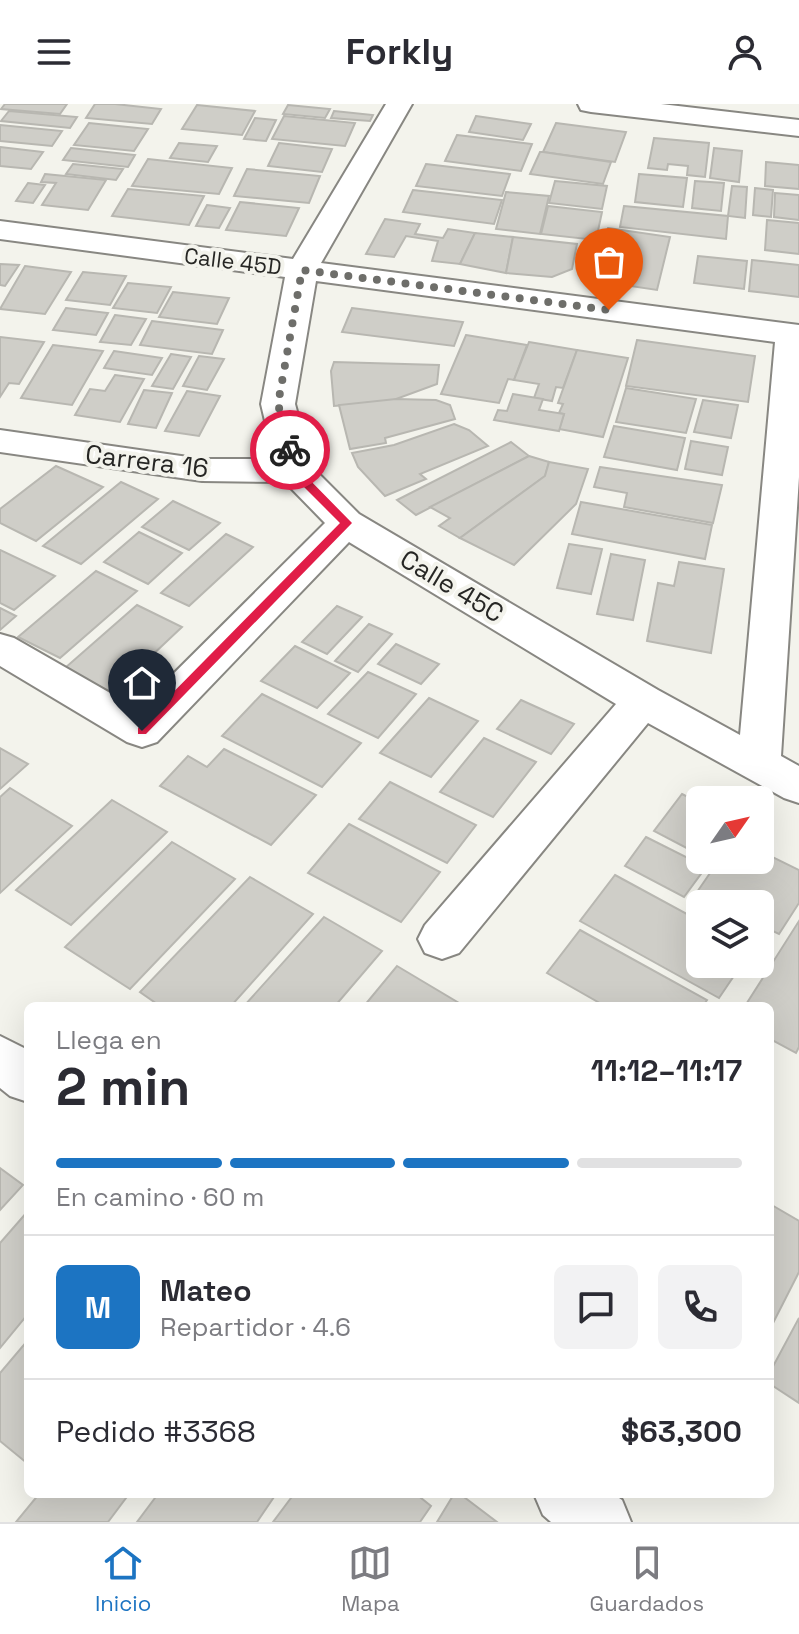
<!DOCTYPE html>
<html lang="es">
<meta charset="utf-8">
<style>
:root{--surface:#fff;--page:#f2f2f3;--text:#2b2b33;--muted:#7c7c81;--line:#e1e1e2;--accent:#1c74c2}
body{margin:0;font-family:"Space Grotesk",sans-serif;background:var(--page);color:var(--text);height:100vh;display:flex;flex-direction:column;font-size:30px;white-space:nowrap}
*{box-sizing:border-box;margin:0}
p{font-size:26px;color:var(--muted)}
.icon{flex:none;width:44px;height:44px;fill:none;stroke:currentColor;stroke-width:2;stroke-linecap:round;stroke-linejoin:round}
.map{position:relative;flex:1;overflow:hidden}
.drawer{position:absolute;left:24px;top:898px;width:750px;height:496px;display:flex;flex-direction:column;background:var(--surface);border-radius:12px;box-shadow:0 8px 32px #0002}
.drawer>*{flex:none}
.needle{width:52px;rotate:56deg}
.controls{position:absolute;left:686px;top:682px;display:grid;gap:16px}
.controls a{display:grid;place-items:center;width:88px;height:88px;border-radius:12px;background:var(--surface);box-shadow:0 8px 32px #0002;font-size:40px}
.pin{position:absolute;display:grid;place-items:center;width:68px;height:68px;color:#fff;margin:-82px -34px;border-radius:50% 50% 50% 0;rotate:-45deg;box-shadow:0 0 8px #0007}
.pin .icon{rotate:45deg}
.courier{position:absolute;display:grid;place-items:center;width:80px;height:80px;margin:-40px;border:6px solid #e11d48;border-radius:50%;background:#fff;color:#222;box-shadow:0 2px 10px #0007}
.summary em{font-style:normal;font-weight:600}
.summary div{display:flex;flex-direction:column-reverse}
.summary{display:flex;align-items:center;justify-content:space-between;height:136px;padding:0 32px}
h1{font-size:52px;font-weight:600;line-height:60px}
.bar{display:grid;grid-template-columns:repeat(4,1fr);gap:12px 8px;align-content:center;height:96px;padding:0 32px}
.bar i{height:10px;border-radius:6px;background:var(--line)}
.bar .on{background:var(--accent)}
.bar p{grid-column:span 4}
.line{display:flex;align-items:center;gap:20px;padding:0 32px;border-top:2px solid var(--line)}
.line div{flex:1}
.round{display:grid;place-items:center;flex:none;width:84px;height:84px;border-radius:12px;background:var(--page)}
header{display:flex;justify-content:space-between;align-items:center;height:104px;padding:0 32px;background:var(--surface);font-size:36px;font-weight:600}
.tab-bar{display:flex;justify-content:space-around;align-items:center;height:112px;border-top:2px solid var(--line);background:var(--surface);font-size:22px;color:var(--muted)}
.tab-bar a{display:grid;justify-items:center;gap:4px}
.tab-bar .on{color:var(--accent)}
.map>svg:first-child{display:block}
.building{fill:#cfcec8;stroke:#b8b7b1;stroke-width:2}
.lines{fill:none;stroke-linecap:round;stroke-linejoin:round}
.minor-casing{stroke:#888782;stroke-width:4}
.minor{fill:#fff;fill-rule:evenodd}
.route{fill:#e11d48}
.done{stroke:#6e6e6a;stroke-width:8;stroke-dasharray:0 14.4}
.labels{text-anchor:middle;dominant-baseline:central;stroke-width:8;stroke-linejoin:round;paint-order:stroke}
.far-street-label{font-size:22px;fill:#262624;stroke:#f3f3ec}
.street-label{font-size:26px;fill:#262624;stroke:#f3f3ec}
</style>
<header><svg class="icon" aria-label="menu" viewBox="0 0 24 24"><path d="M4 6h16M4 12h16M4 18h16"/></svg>Forkly<svg class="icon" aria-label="person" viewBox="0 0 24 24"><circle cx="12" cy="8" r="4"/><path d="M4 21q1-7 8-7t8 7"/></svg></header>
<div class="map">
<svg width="799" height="1418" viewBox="0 0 799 1418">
<rect width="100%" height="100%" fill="#f3f3ec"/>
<g class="building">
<polygon points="5,0 67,0 60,10 1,5"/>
<polygon points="95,0 115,0 161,5 152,20 86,14"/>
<polygon points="197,1 255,7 242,31 182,25"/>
<polygon points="288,1 330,5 325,14 283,10"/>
<polygon points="9,7 77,13 70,24 1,17"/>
<polygon points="334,7 373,11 370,17 331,14"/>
<polygon points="284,12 355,19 345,42 272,35"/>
<polygon points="476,12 531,20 523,36 469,28"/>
<polygon points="255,14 276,16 266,37 244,35"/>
<polygon points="89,19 148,25 134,47 74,41"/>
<polygon points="556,19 626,28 615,58 543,48"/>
<polygon points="0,21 62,27 52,42 0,37"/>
<polygon points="457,31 532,40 521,67 445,57"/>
<polygon points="654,34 709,39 705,73 687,71 688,62 668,60 667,66 648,64"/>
<polygon points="179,39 217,42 208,58 170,54"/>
<polygon points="279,39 332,45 322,68 268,62"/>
<polygon points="0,43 43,48 31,65 0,62"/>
<polygon points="71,44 135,51 128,63 63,56"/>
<polygon points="714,44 742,47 739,78 710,74"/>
<polygon points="540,48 543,48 611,58 603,80 530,70"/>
<polygon points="148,55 232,64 219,90 132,82"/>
<polygon points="766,58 799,61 799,85 765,82"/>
<polygon points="73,60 123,65 116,76 66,70"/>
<polygon points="426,60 510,70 502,92 416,82"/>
<polygon points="247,65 320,72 309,99 234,92"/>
<polygon points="45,70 106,76 88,106 42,101 56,79 41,78"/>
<polygon points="639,70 687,74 683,103 635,98"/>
<polygon points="555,77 607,82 602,105 549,99"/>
<polygon points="695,77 724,79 721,107 692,104"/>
<polygon points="28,79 45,81 33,99 16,97"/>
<polygon points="732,82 747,83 745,114 728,112"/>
<polygon points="755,84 773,86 771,113 753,111"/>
<polygon points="128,85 204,92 189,121 112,112"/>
<polygon points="413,86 502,96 494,120 403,108"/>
<polygon points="506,88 549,92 540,130 496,125"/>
<polygon points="775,89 799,91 799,116 774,113"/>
<polygon points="240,98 299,104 286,132 226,126"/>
<polygon points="207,101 230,104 219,124 196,122"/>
<polygon points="548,102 602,108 596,136 541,130"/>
<polygon points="624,102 728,112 726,135 620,123"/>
<polygon points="385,115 420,120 415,130 443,134 448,125 475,129 460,160 432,157 438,137 406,132 394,153 366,150"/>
<polygon points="767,116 799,119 799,150 765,146"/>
<polygon points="608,124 670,133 657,186 590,176"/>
<polygon points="475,129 513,133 506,169 460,160"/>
<polygon points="513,133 577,140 572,165 552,173 506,169"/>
<polygon points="698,152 747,157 744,185 694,179"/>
<polygon points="752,156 799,161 799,193 749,187"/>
<polygon points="0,160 19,161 5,182 0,181"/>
<polygon points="25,162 71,168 45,210 0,205"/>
<polygon points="83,168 126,172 110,201 66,196"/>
<polygon points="128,179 171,183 157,209 113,204"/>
<polygon points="173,188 229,194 217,220 159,213"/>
<polygon points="66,204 108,209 96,231 53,226"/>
<polygon points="352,204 463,218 454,242 342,228"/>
<polygon points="115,211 146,215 131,241 100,238"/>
<polygon points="152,217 223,226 212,250 140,241"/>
<polygon points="466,231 527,241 514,276 508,275 499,299 441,290"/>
<polygon points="0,233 44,238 19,280 9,279 0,293"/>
<polygon points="637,236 755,252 748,298 626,282"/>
<polygon points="529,238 577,246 563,284 556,283 552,297 534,294 539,280 514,276"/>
<polygon points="53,241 103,247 72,301 21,294"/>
<polygon points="577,246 628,254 603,333 559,325 564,310 559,309 563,300 558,299"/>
<polygon points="114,247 162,254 152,271 104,264"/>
<polygon points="171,250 191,253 173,285 152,282"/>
<polygon points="199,252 224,255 207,286 183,282"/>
<polygon points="334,258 439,261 437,280 388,298 334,302 331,267"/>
<polygon points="115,271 144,275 120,318 75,311 90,285 105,287"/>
<polygon points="626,284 696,295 686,329 616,318"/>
<polygon points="144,286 172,289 156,324 128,320"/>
<polygon points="187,287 220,292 199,332 165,327"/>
<polygon points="513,290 543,295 539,306 564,310 559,327 494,316 498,306 507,307"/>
<polygon points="396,295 436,296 450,301 455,315 385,334 386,339 350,345 339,301"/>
<polygon points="703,296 738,301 731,334 694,328"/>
<polygon points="454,320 469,326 488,342 420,370 426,375 385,392 358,363 352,349 394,341"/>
<polygon points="614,322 685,334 677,366 604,353"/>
<polygon points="691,337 728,343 722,371 685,365"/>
<polygon points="511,338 529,352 416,411 397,396"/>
<polygon points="529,352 549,358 545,372 460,434 439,422 450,414 430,403"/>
<polygon points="549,358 588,365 576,400 514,461 460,434 545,372"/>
<polygon points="56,362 103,383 36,437 0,419 0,405"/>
<polygon points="600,363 722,381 713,419 624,403 627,389 594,383"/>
<polygon points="121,378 158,395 81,460 43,442"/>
<polygon points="173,397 220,419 189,446 142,423"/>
<polygon points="581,398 712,421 705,455 572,430"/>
<polygon points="139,428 182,449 148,480 104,458"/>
<polygon points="226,430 253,443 189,502 161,489"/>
<polygon points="569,440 602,445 591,490 557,484"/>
<polygon points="0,446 55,472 14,506 0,499"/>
<polygon points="611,450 645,456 633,516 597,510"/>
<polygon points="679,458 724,465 711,549 647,537 658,479 674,482"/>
<polygon points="96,467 137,487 60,554 18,533"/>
<polygon points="137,501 182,523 112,589 65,564"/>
<polygon points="337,502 362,513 327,550 302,538"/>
<polygon points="0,504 16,512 0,526"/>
<polygon points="369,520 392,530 358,568 335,557"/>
<polygon points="396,540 439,560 421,580 378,560"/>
<polygon points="295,542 350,569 317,604 261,577"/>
<polygon points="368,568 416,590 378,634 328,610"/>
<polygon points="262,590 361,639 322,683 222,632"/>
<polygon points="429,594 478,617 431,673 380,649"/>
<polygon points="521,596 574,620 551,650 497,625"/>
<polygon points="484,634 536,658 493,713 440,688"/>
<polygon points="0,644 28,660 0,685"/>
<polygon points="224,645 316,691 271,741 160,682 188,652 207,663"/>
<polygon points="390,678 476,721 447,759 359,715"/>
<polygon points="10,684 72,722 0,789 0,693"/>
<polygon points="682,690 700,699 700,751 654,727"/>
<polygon points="112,696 167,728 71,821 16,786"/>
<polygon points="349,720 440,768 401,818 308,769"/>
<polygon points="646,733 706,763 684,793 625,762"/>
<polygon points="172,738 235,775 130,885 65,843"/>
<polygon points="760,747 799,766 799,799 779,830 760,821 760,800 721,800 697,788 719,756 760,756"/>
<polygon points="615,771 700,817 700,860 742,860 719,894 580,817"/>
<polygon points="250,773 313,810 231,902 160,902 140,888"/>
<polygon points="324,813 382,847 335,902 244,902"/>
<polygon points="799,817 799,943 796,949 770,935 770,902 745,902"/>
<polygon points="580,826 707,896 703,902 605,902 547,869"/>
<polygon points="397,862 464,902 364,902"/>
<polygon points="0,1064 23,1081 0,1106"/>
<polygon points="770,1100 799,1117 799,1168 770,1225"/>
<polygon points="28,1107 28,1210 0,1244 0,1139"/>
<polygon points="799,1214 799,1299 770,1280 770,1268"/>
<polygon points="28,1236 28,1360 0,1337 0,1269"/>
<polygon points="39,1390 129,1390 108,1418 16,1418"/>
<polygon points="158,1390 276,1390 257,1418 137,1418"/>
<polygon points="294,1390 416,1390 431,1402 420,1418 273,1418"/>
<polygon points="454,1390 460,1390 497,1418 437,1418"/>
</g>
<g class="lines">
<g class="minor-casing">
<g id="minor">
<path d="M386,0H412L321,159L799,221V373L781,652L799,662V699L784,694L648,619L459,849L442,855L425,849L418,835L425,821L616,600L349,438L157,638L142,643L127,638L0,562V530L14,534L138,605L325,419L285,378L202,377L0,348V326L202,355H274L261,300L285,173L0,135V117L293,155ZM316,177L775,238L740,631L658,586L359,410L312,363L295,300Z"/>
<polygon points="578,0 661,0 799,16 799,32 591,8 581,6"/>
<polygon points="0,932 28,946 28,998 10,992 0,984"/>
<polygon points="534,1390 613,1390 622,1396 631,1418 551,1418 543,1411"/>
</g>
</g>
<use href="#minor" class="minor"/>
</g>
<polygon class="route" points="286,344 293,344 300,366 352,419 146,630 138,630 138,624 340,419 291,370"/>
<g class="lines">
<polyline class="done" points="290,346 278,300 302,166 609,206"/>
</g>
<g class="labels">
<g class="far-street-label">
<text transform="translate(233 157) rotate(7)">Calle 45D</text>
</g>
<g class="street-label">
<text transform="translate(147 357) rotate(7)">Carrera 16</text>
<text transform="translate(452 482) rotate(31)">Calle 45C</text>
</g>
</g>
</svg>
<div class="controls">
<a><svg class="needle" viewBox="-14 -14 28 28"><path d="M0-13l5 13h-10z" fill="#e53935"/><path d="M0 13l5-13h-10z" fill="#7c7c81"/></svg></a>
<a><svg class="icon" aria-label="layers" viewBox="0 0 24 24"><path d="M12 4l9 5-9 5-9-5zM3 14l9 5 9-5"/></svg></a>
</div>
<div class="pin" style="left:609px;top:206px;background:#ea580c"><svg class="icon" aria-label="bag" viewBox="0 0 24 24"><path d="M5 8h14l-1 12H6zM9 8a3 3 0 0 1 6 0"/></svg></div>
<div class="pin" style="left:142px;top:627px;background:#1f2937"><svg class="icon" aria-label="home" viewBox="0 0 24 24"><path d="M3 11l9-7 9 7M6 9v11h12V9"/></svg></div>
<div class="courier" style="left:290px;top:346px"><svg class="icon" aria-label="bike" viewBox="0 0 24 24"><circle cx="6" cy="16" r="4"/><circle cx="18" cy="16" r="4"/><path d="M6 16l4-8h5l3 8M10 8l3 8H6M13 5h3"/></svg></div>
<section class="drawer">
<div class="summary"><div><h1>2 min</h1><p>Llega en</p></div><em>11:12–11:17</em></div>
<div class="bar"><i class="on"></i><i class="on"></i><i class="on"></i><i></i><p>En camino · 60 m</p></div>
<div class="line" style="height:144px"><b class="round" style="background:var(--accent);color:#fff">M</b><div><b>Mateo</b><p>Repartidor · 4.6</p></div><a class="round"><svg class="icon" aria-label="chat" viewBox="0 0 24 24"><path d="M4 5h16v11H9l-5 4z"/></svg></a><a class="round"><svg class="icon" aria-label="phone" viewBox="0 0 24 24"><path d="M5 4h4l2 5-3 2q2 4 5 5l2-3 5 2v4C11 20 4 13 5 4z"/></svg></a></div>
<div class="line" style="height:104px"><div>Pedido #3368</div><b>$63,300</b></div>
</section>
</div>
<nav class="tab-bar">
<a class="on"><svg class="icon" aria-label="home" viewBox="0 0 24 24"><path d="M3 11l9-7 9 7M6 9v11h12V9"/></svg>Inicio</a>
<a><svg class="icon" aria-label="map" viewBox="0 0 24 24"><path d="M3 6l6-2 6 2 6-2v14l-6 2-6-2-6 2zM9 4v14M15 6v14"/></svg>Mapa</a>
<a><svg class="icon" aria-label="saved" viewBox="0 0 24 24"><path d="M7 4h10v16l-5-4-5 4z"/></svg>Guardados</a>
</nav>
